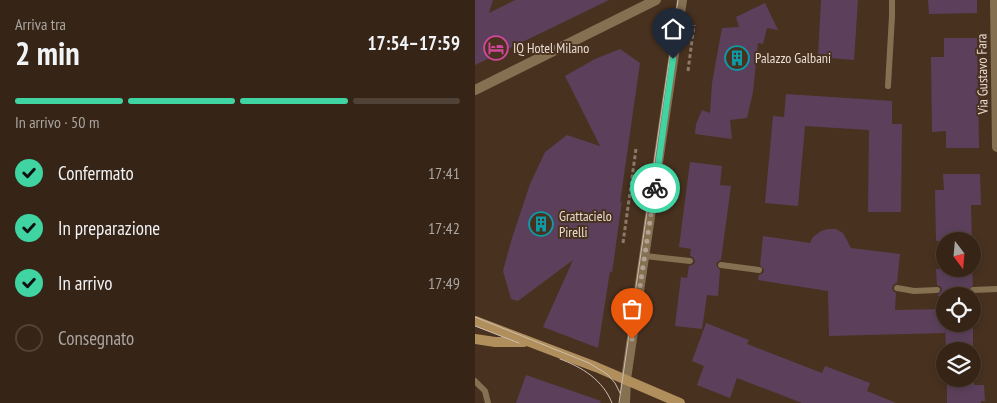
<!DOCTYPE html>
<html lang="it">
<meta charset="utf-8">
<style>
:root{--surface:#362517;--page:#3d2d20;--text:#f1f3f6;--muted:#aaa5a1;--line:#504236;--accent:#3fd4a2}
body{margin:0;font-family:"PT Sans Narrow",sans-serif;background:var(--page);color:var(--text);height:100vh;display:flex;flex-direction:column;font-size:19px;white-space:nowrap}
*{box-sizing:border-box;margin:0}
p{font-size:16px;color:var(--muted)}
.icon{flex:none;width:28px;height:28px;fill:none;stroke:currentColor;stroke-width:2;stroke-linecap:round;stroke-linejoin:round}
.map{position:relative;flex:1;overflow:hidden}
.details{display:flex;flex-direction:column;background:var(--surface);width:475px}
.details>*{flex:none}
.needle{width:32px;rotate:164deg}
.controls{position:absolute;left:461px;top:232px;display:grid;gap:10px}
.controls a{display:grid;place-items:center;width:45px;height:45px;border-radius:50%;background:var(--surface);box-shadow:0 2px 8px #0003,0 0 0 1px var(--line);font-size:25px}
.pin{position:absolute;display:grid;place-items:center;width:42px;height:42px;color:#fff;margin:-51px -21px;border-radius:50% 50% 50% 0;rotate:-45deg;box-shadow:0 0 5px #0007}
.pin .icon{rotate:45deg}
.courier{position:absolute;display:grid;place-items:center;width:50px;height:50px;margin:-25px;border:4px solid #3fd4a2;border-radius:50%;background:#fff;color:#222;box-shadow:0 1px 6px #0007}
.overview em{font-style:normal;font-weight:600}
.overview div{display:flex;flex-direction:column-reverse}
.overview{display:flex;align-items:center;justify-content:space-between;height:85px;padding:0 15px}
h1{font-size:32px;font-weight:600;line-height:38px}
.bar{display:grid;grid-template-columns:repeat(4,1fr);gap:8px 5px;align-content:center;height:60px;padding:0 15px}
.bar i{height:6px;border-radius:4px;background:var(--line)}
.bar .on{background:var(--accent)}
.bar p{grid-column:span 4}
ol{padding:0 15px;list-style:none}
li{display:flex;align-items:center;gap:15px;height:55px}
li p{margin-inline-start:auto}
li .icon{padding:5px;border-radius:50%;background:var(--accent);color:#111;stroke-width:4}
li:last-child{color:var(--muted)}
li i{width:28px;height:28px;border:2px solid var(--line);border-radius:50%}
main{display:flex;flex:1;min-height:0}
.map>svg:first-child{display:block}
.building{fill:#5c405b}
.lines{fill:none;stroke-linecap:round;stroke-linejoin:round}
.path{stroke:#8c796a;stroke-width:3;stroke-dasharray:4 2.5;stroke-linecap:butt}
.lane{stroke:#857051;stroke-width:6}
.street{stroke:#857051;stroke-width:10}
.secondary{stroke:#b18f5c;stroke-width:10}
.tram{stroke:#cdbdb1;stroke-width:1}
.done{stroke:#b1a093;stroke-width:5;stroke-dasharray:0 9}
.route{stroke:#3fd4a2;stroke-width:6}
.labels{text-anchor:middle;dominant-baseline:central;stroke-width:4;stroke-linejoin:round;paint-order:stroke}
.poi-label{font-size:14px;fill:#eadcd1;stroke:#48311f;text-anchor:start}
.street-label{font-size:14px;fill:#eadcd1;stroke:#48311f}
</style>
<main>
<section class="details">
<div class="overview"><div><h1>2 min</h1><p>Arriva tra</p></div><em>17:54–17:59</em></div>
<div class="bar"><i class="on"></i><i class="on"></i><i class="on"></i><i></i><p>In arrivo · 50 m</p></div>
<ol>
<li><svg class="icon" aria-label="check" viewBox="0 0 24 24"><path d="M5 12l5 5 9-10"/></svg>Confermato<p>17:41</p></li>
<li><svg class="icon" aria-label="check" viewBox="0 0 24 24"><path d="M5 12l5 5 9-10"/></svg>In preparazione<p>17:42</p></li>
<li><svg class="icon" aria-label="check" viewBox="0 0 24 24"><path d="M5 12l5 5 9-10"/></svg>In arrivo<p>17:49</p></li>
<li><i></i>Consegnato</li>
</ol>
</section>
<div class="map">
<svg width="522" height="403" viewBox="0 0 522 403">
<rect width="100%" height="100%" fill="#48311f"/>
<g class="building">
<polygon points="0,0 18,0 14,13 40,0 134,0 0,65"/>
<polygon points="346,0 383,0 379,60 343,57"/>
<polygon points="453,0 502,0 502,13 454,14"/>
<polygon points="290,3 303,30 292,28 288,44 283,43 278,92 272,118 255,120 257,139 220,134 221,124 227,110 235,113 237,83 247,28 264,27 261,17"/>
<polygon points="469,38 502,38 504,148 471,148 471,131 457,132 456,57 469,57"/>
<polygon points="145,49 165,63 145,203 147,201 137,273 135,271 123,348 68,327 98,260 43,301 36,299 28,271 37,238 55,184 70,152 92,135 125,146 90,76 120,59"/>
<polygon points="311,94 417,101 417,124 427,124 426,212 393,212 394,130 330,126 323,206 290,203 298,116 309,117"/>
<polygon points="215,162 247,166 245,185 256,186 246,260 242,262 241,265 245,270 243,296 232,295 227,329 200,326 206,277 212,278 214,266 219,264 220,261 218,257 215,256 216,249 204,247"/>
<polygon points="468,174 505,174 506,205 496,205 497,241 461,241 460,190 469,190"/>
<polygon points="353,229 361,229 368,233 376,248 425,254 422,283 419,284 417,288 418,291 421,293 420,310 470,309 470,333 354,336 353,291 283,280 284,275 288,273 289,270 285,265 288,236 335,243 338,237 346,231"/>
<polygon points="461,269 497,269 498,285 493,290 498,296 462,296 467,290 466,287 462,285"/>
<polygon points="231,323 274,340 272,344 347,373 350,366 395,383 392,391 421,403 327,403 262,378 255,398 222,385 229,366 217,361"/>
<polygon points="470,324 498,324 498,351 471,351"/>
<polygon points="51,375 126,401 125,403 41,403"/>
<polygon points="472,379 499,379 499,385 509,385 510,401 506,401 506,403 472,403"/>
</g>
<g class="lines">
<g class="path">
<polyline points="213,71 219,25"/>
<polyline points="148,243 161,149"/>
</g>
<g class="lane">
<polyline points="413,86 417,16 417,0"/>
<polyline points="170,256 215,261"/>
<polyline points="246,265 284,270"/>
<polyline points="422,288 439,291 462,290"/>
<polyline points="498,290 522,289"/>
<polyline points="0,381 10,391 13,403"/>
</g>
<g class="street">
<polyline points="520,0 522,147"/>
<polyline points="0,90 181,0"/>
<polyline points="150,403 151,379 207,0"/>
</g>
<g class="secondary">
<polyline points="0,321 121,367 205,403"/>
<polyline points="0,339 20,342 49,342"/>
</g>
<g class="tram">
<polyline points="0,317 114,363 132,374 140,383 145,393"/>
<polyline points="0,326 44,343"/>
<path d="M85,359C107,367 128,380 137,403"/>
<polyline points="144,403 203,0"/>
</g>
</g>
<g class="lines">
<polyline class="done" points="157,339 180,188"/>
<polyline class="route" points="180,188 198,59"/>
</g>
<defs>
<g id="hotel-ring" transform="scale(1.25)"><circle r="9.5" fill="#48311f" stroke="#d1479c" stroke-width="1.5"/><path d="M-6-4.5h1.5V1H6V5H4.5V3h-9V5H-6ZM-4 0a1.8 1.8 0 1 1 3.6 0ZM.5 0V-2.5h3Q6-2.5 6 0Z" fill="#d1479c"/></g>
<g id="building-ring" transform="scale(1.25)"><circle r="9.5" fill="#48311f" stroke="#0f9aa8" stroke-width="1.5"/><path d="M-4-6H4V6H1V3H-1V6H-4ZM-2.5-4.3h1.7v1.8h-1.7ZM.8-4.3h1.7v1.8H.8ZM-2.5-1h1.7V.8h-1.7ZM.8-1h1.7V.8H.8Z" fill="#0f9aa8"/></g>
</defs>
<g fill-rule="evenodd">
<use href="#hotel-ring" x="21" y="48"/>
<use href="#building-ring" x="262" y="58"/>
<use href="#building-ring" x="66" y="224"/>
</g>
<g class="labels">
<g class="poi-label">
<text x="38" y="48">IQ Hotel Milano</text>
<text x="280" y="58">Palazzo Galbani</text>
<text x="84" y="216">Grattacielo<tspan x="84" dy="16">Pirelli</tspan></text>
</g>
<g class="street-label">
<text transform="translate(507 74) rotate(-91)">Via Gustavo Fara</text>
</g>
</g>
</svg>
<div class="controls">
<a><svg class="needle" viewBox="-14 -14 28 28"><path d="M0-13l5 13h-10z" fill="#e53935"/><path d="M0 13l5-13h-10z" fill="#aaa5a1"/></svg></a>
<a><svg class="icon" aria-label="locate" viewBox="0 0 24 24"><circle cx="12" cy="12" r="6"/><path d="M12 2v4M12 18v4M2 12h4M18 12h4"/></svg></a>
<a><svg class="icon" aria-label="layers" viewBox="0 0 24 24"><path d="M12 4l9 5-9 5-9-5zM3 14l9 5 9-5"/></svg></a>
</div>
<div class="pin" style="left:157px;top:339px;background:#ea580c"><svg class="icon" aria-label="bag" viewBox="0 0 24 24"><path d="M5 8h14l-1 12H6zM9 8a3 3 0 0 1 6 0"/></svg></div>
<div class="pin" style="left:198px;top:59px;background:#1f2937"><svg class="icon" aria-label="home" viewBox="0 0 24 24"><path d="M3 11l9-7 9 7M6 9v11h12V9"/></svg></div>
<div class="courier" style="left:180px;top:188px"><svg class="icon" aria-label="bike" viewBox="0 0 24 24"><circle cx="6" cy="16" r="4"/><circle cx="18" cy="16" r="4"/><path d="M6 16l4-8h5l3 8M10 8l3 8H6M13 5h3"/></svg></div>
</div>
</main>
